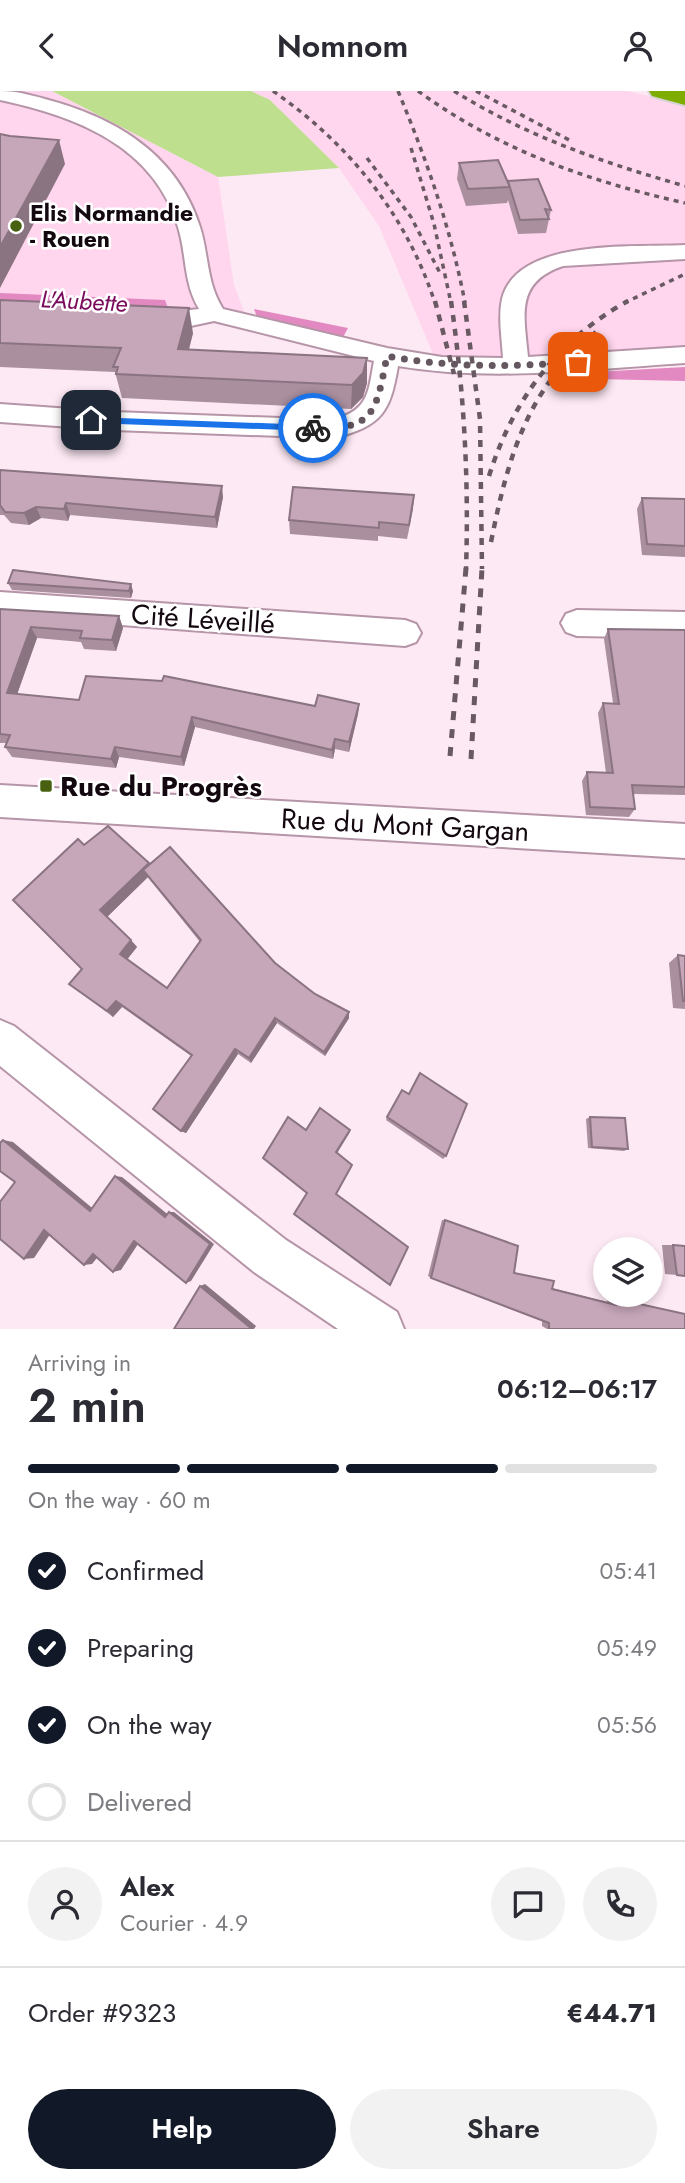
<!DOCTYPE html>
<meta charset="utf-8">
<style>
:root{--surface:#fff;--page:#f2f2f3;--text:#2b2b33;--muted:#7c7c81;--line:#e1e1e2;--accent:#111827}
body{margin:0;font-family:Jost,sans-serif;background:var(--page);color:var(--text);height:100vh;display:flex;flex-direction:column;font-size:26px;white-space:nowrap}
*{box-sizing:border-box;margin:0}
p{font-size:23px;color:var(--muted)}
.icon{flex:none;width:38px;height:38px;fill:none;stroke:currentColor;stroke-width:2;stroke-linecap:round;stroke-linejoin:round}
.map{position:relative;height:1238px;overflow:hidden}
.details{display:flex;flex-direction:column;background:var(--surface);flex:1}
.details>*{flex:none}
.tools{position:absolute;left:593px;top:1146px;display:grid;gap:14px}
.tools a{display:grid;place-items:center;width:70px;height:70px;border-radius:50%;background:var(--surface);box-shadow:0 4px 10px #0003;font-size:35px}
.pin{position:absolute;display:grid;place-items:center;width:60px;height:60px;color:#fff;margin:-30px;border-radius:14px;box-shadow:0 4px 10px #0006}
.courier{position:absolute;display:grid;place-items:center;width:70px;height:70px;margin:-35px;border:5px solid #1a73e8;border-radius:50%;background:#fff;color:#222;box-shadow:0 2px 9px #0007}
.headline em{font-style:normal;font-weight:600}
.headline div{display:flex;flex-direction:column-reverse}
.headline{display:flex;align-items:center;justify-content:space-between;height:119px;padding:0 28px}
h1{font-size:46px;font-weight:600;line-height:52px}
.bar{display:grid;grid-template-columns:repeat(4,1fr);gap:10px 7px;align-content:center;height:84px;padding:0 28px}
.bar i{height:9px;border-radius:5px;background:var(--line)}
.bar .selected{background:var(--accent)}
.bar p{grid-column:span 4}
.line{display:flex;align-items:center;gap:18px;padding:0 28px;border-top:2px solid var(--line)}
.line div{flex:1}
.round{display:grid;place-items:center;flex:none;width:74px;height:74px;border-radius:37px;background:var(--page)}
ol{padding:0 28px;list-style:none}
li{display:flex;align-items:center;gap:21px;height:77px}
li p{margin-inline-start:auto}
li .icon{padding:7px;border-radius:50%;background:var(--accent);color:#fff;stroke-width:4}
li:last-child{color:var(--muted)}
li i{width:38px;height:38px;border:4px solid var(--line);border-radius:50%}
.button{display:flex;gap:14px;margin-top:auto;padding:14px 28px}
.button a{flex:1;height:80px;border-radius:42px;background:var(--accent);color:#fff;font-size:28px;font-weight:600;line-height:80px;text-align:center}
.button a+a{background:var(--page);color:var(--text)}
header{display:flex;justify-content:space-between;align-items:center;height:91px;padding:0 28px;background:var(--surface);font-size:32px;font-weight:600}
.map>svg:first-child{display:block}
.built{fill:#ffd6ed}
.green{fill:#bedf8e}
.water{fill:#e389c1}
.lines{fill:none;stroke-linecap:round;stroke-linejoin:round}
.minor-casing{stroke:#b595a7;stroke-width:4}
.highway-casing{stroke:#d5d3d4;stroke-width:4}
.minor{fill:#fff;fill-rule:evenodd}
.highway{fill:#7eac00;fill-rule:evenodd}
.rail-far2{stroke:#685962;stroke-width:3.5;stroke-dasharray:5 5;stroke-linecap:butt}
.rail-far1{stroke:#685962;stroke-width:4.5;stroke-dasharray:7 7;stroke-linecap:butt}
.rail{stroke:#685962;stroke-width:5;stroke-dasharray:9 9;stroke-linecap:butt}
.wall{fill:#aa8f9f;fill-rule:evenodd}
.shaded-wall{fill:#8b7482}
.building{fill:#c6a6b9;stroke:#8b7482;stroke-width:2}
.route{fill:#1a73e8}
.done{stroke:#65575f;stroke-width:7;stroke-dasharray:0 12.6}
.poi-dot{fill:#486111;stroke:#fff;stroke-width:2.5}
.labels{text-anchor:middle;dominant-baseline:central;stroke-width:5;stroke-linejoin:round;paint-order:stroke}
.far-poi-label{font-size:23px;font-weight:bold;fill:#13080f;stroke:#fff;text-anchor:start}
.far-water-label{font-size:24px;font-style:italic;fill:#790a5b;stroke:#fff}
.street-label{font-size:28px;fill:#13080f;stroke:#fff}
.poi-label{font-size:28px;font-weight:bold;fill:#13080f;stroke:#fff;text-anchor:start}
</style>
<header><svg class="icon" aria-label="back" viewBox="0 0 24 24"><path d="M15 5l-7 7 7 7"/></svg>Nomnom<svg class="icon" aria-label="person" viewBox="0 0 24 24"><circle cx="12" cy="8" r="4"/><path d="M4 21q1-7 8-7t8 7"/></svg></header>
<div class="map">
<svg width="685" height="1238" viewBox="0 0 685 1238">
<rect width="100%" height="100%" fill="#fde9f4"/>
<g class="built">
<polygon points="0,0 52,0 218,86 234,194 246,226 0,214"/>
<polygon points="251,0 628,0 685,14 685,262 516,284 439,277 379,135 339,77 270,9"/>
</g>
<polygon class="green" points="52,0 251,0 270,9 339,77 218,86"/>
<g class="water">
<polygon points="0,202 165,209 168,217 0,211"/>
<polygon points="254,218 348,237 342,248 257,226"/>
<polygon points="685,276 685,290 596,288 594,281"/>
</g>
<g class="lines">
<g class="minor-casing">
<g id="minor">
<path d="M0,0C18,0 35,5 52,10C120,29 178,66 200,136C209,164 206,191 223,218L387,257L442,266L503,267C502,248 498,227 502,208C517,146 635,157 685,154V168L563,175C515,191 524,224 528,266L685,256V272C589,278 493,291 398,275C390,322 382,334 335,347L114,339L0,331V313L114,321L334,329C369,318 368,302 374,270L214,230L172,239L136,235L133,230L136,225L199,218C183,191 187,165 178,136C154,55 76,25 0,9Z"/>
<polygon points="0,501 405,529 416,533 421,542 416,551 405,555 0,525"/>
<polygon points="577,519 685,521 685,547 577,545 566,541 561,532 566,523"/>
<polygon points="0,694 685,733 685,767 0,726"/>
<polygon points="0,929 14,935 286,1149 397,1221 404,1238 338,1238 254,1181 0,975"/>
</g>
</g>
<g class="highway-casing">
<polygon id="highway" points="649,0 685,0 685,14 652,5"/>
</g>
<use href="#minor" class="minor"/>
<use href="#highway" class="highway"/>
<g class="rail-far2">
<path d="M273,0C349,53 406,123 435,212"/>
<path d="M398,0C427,70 451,138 465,212"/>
<path d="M418,0C499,59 588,90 685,112"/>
<path d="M454,0C526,45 604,72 685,95"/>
<polyline points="476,0 571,50"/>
<polyline points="411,57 434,133 451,212"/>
<polyline points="367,67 411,126 440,182"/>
<polyline points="624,212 685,183"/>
</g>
<g class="rail-far1">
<polyline points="435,210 454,283"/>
<path d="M451,210C464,300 469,388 466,478"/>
<polyline points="464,210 480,328 482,478"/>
<path d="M489,385C513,309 557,249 628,210"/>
<path d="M491,451C508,366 527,298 596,241"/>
</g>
<g class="rail">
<polyline points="450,665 466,477"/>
<polyline points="471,668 482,477"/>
</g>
</g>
<g class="wall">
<polygon points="459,72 508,92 508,90 551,119 546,142 518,143 508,109 507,112 466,115 457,88"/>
<polygon points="0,209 193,242 189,259 367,267 367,292 363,306 351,318 122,307 115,281 0,276"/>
<polygon points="0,379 223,406 217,437 70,424 68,430 41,427 29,434 11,432 4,424 0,424"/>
<polygon points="414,404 407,448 378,445 378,450 290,443 289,429"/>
<polygon points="642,407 685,408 685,466 642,464 637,418"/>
<polygon points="8,492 133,500 131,507 12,499"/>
<polygon points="0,518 119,525 123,537 116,560 84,558 81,551 37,547 17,603 79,609 315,615 359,613 358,623 349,661 335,658 333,668 195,636 184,675 119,666 116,677 12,666 5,656 6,652 0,652"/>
<polygon points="608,538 685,539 685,704 633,703 635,718 629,726 586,724 582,690 587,681 606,682 598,622 603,612 613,612 604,548"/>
<path d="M84,754L150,773L315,903L349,927L325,965L277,932L251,972L238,963L186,1042L181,1040L191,965L122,916L113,926L69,893L82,878ZM148,786L200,851L167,897L127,868L137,856L107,826Z"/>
<polygon points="678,864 685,865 685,918 673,917 669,872"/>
<polygon points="409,1003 446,1065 443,1068 386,1029 387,1026"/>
<polygon points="590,1026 628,1058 624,1060 588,1057 586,1028"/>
<polygon points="442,1129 445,1129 514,1181 552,1197 607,1211 608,1206 685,1223 685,1238 547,1238 542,1235 542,1229 431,1187 428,1185"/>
<polygon points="662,1154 685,1154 677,1184 665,1183"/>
</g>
<g class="shaded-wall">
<polygon points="59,49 65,73 0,197 0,156"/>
<polygon points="189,217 193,242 182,283 178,258"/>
<polygon points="367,267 367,292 363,306 351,318 352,294"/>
<polygon points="222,395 223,406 217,437 215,426"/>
<polygon points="414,404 413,418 407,448 409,434"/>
<polygon points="66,412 70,424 68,430 64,418"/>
<polygon points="36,416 41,427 29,434 24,422"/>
<polygon points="131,493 133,500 131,507 129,500"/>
<polygon points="119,525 123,537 116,560 112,549"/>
<polygon points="31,536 37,547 14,612 7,602"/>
<polygon points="359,613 358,623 349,661 349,651"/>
<polygon points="192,626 195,636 184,675 181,666"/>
<polygon points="335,648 335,658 333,668 332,659"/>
<polygon points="115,656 119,666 116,677 111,668"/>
<polygon points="149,772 154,781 143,779 148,786 106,827 100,819"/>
<polygon points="131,849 137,856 126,870 120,863"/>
<polygon points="116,910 122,916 113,926 107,920"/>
<polygon points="349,921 349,927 325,965 324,961"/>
<polygon points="275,927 277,932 251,972 249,967"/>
<polygon points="235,958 238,963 186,1042 181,1040"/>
<polygon points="350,1039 350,1041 336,1064 336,1061"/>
<polygon points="3,1049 13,1051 97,1121 90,1120"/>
<polygon points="115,1085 122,1086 171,1126 165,1126"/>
<polygon points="169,1121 174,1121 214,1153 191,1190 186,1192"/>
<polygon points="44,1139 53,1139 34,1167 24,1168"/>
<polygon points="134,1150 140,1150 121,1179 113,1181"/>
<polygon points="101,1162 92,1173 84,1174 93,1163"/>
<polygon points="205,1193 256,1235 254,1238 252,1238 200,1195"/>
</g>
<g class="building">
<polygon points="0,43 10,45 59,49 0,156"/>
<polygon points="498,69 510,96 468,98 459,72"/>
<polygon points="538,88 551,119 545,118 549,128 520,129 508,90"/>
<polygon points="0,209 189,217 178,258 367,267 363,282 352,294 116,283 118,276 113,276 121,257 0,252"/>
<polygon points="0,379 222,395 215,426 66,412 64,418 36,416 24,422 5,421 0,414"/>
<polygon points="293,396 414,404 409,434 379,431 379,437 289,429"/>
<polygon points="642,407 685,408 685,455 647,453"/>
<polygon points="13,479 131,493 129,500 8,492"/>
<polygon points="0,518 119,525 112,549 80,547 82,540 31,536 7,602 79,609 86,585 162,590 164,585 315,615 318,604 359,613 349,651 335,648 332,659 192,626 181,666 115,656 111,668 5,656 10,644 0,643"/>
<polygon points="608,538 685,539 685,696 632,694 635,718 590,716 587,681 613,682 603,612 619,613"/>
<polygon points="108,735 149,772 100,819 131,849 120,863 167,897 201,849 143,779 170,756 275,872 315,903 349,921 324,961 275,927 249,967 235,958 181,1040 153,1018 192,964 116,910 107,920 69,893 82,878 13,809 78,748 84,754"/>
<polygon points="678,864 685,865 685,910 683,910"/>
<polygon points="420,982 467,1013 446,1065 387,1026 402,999 409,1003"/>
<polygon points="320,1017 350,1039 336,1061 352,1074 336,1103 408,1156 390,1194 294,1123 307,1102 263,1067 288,1026 306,1039"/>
<polygon points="590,1026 625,1027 628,1058 592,1056"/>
<polygon points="3,1049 90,1120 115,1085 165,1126 169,1121 210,1153 186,1192 134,1150 113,1181 93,1163 84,1174 44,1139 24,1168 0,1148 0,1111 15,1091 0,1080 0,1052"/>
<polygon points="445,1129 518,1155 514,1182 554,1190 552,1198 616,1214 617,1208 685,1223 685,1238 549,1238 549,1232 431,1187"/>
<polygon points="673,1154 685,1155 685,1185 677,1184"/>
<polygon points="200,1195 252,1238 174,1238"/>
</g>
<polygon class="route" points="91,326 313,334 318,337 313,340 91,332 87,329"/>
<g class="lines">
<path class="done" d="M313,337C376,340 376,319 387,265C451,277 513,276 578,271"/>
</g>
<g class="poi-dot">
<circle cx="16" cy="135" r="7"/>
<rect x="39" y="688" width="14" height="14" rx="3.5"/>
</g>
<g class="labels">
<g class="far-poi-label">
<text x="30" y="122">Elis Normandie<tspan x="30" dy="26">- Rouen</tspan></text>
</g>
<g class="far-water-label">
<text transform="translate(84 210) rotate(3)">L'Aubette</text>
</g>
<g class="street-label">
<text transform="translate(203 528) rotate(4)">Cité Léveillé</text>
<text transform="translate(405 734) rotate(3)">Rue du Mont Gargan</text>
</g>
<g class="poi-label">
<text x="60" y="695">Rue du Progrès</text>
</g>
</g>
</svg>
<div class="tools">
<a><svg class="icon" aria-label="layers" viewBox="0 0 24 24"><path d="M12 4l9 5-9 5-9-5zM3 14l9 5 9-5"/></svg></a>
</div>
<div class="pin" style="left:578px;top:271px;background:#ea580c"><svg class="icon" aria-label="bag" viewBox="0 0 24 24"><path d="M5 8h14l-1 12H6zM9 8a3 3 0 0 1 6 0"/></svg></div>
<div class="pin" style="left:91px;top:329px;background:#1f2937"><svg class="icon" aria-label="home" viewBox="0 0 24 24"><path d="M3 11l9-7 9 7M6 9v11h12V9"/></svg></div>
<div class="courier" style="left:313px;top:337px"><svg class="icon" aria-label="bike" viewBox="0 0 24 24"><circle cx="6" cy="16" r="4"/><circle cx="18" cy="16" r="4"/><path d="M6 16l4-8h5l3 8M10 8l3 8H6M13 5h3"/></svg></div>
</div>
<section class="details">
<div class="headline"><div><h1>2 min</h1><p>Arriving in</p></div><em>06:12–06:17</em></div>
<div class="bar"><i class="selected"></i><i class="selected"></i><i class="selected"></i><i></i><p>On the way · 60 m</p></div>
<ol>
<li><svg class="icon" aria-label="check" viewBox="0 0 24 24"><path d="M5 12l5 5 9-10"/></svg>Confirmed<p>05:41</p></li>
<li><svg class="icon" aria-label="check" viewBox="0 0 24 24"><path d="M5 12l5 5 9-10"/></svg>Preparing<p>05:49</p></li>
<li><svg class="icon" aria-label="check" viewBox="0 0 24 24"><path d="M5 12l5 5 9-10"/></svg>On the way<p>05:56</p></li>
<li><i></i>Delivered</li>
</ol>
<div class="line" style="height:126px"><a class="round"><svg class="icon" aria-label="person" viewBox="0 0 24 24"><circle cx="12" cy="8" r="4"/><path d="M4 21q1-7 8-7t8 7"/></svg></a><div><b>Alex</b><p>Courier · 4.9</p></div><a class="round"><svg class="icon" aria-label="chat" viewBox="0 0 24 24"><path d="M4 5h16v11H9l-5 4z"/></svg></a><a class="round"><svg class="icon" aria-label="phone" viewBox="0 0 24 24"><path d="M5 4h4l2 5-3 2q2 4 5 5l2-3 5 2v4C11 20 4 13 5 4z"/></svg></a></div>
<div class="line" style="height:91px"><div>Order #9323</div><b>€44.71</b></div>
<div class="button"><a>Help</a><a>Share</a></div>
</section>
